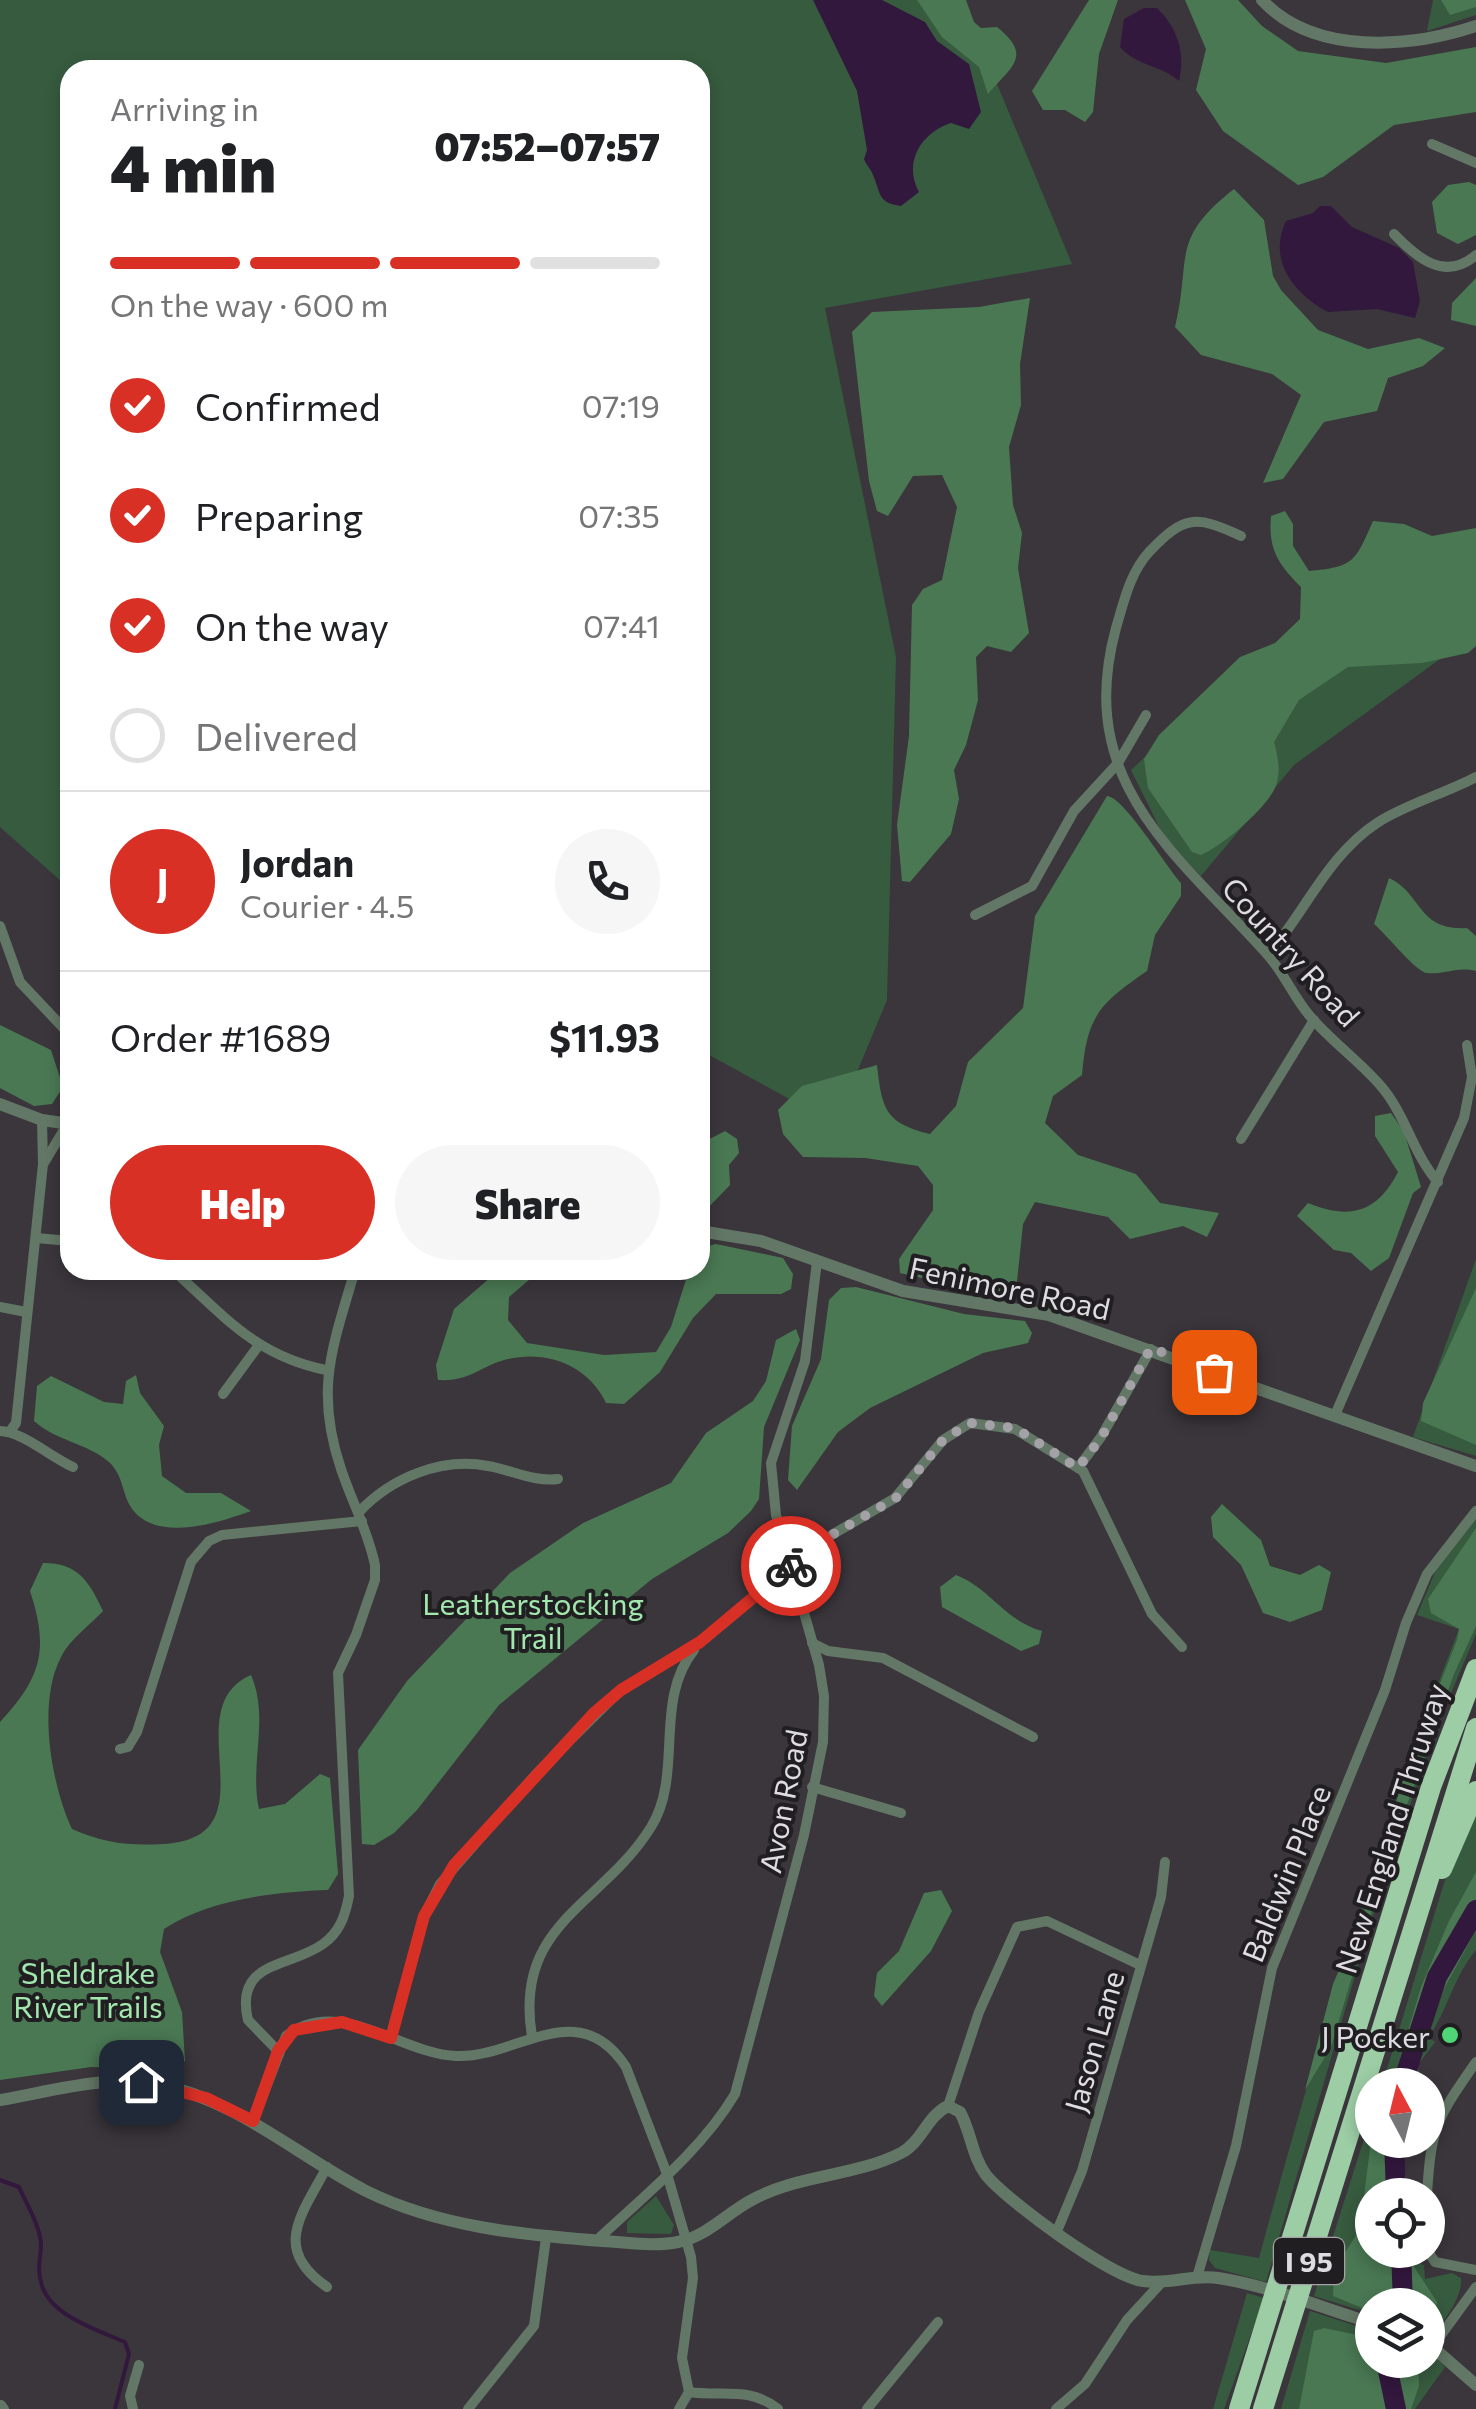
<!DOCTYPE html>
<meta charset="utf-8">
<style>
:root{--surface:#fff;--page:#f6f6f6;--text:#202124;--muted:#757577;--line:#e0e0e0;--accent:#d93025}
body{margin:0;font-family:Commissioner,sans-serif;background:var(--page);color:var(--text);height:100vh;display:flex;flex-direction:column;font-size:38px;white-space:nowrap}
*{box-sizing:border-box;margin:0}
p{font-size:32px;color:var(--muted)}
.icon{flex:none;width:55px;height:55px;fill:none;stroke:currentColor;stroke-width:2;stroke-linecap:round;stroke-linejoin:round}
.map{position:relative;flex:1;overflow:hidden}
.details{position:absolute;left:60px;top:60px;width:650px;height:1220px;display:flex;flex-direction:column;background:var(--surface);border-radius:30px;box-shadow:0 5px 15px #0003}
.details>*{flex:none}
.needle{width:65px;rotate:353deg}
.controls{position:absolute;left:1355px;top:2068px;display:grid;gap:20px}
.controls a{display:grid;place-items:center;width:90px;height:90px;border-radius:50%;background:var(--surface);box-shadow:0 5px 15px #0003;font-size:50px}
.pin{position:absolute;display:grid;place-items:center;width:85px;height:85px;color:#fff;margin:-42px;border-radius:20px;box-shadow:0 5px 15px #0006}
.courier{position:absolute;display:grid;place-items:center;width:100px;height:100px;margin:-50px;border:8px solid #d93025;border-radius:50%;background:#fff;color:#222;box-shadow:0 2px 12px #0007}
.summary em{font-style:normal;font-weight:800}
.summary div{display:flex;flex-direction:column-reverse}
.summary{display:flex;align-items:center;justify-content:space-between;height:170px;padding:0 50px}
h1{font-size:65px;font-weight:800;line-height:75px}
.bar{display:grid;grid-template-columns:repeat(4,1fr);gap:15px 10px;align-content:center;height:120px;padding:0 50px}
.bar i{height:12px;border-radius:8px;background:var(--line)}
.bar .active{background:var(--accent)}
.bar p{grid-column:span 4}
.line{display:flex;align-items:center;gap:25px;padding:0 50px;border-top:2px solid var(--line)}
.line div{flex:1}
.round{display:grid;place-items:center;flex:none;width:105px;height:105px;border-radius:52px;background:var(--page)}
ol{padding:0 50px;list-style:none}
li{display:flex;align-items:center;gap:30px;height:110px}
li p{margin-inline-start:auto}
li .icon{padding:10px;border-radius:50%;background:var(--accent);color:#fff;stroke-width:4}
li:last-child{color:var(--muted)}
li i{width:55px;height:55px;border:5px solid var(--line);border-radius:50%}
.button{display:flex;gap:20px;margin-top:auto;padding:20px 50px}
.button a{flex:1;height:115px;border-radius:60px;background:var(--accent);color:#fff;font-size:40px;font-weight:800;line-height:115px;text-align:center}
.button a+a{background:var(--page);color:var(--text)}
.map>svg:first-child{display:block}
.green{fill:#375b3f}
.forest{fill:#4a7853}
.water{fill:#33183e}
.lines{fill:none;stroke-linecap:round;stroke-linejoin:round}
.stream{stroke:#33183e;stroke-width:4}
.river{stroke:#33183e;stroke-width:20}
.minor{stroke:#637766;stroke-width:10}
.tertiary{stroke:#637766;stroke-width:12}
.motorway{stroke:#9ccda5;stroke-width:20}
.done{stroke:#a5a2a7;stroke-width:10;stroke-dasharray:0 18}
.route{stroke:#d93025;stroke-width:12}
.poi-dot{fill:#4ed676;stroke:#201e21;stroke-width:4}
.labels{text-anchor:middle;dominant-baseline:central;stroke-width:8;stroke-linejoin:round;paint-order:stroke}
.shield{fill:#201e21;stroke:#a5a3a7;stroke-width:2.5}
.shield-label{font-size:28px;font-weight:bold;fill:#dedce0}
.street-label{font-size:30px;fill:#dedce0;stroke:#201e21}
.park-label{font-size:30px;fill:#a1e7ae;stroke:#201e21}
.poi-label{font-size:30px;fill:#dedce0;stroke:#201e21;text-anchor:end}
</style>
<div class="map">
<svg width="1476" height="2409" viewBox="0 0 1476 2409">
<rect width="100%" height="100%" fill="#3a363c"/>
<g class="green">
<polygon points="0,0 962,0 1072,264 825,308 896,657 887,1000 855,1077 793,1101 700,1050 700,70 70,70 70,889 0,827"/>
<polygon points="1433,0 1476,0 1476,15 1427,31"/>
<polygon points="1476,633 1294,765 1201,876 1165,839 1131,770 1243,666"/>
<polygon points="1476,1259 1476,1456 1413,1437"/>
<path d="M1476,1519V1634L1435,1731L1370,1924L1266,2282L1215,2268L1209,2260L1210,2250L1259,2258C1317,2045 1379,1835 1459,1629L1417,1615L1439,1563Z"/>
<path d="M1476,1813V1950C1454,1976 1448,2009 1429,2037L1435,2042L1417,2066L1424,2085H1382L1444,1883Z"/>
<path d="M1372,2114V2140H1404L1403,2165L1411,2195H1372V2250H1413V2261L1424,2265L1425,2279L1452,2273L1461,2278C1463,2295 1445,2323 1431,2333H1428V2305H1372V2314L1314,2296Z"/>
<polygon points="656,2196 674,2225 671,2234 627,2233 627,2222"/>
<polygon points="1247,2293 1264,2298 1224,2409 1213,2409"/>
<polygon points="1310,2311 1372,2331 1372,2360 1428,2360 1428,2349 1445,2367 1415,2409 1281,2409"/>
</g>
<g class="forest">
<path d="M917,0H966L974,22L981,28L997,27C1033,56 1012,66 988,94L979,67L942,37Z"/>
<polygon points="1089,0 1118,0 1099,54 1093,112 1085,122 1065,110 1043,110 1032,91"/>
<polygon points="1185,0 1238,0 1262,26 1298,51 1386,63 1476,47 1476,112 1394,125 1323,177 1298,185 1223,131 1196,90 1206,49"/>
<polygon points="1441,0 1476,0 1476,7 1450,15"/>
<polygon points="1469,182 1476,185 1476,235 1458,244 1437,233 1432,202 1448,185"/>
<path d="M1234,189L1264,220L1273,276L1281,290L1318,330L1368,349L1419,338L1445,348L1423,366L1388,378L1377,411L1324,422L1283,479L1263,483L1301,395L1272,374L1201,355L1175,327C1192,257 1169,240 1234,189Z"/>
<polygon points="1476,278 1476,326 1451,320 1452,303"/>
<polygon points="1030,298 1020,364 1021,405 1009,447 1013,505 1022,533 1018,568 1029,633 1011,652 987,646 976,657 978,700 966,745 954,770 959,799 951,834 910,882 902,881 897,825 909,736 912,605 923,589 942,580 957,507 942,475 913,476 888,516 877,511 869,481 852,332 872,312 979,307"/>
<path d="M1285,511L1293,524V546L1309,571C1354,567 1355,562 1373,521L1404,524L1432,536L1476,528V646L1468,653L1422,663L1348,667L1299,700L1274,742C1278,757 1282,774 1274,790C1262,812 1223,845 1201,855L1192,852L1148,788L1144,759L1159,735L1240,657L1275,643L1300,619L1301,587C1278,564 1268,549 1271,516Z"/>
<path d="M1107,796C1124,797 1165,865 1181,883V896L1155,935L1147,971C1099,1004 1087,1016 1082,1075L1053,1096L1045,1123L1078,1155L1136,1174L1160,1203L1219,1213L1207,1237L1183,1226L1130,1239L1108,1217L1035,1202L1023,1224L1016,1291L982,1292L900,1273L899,1259L933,1210V1185L918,1166L865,1158L803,1157L783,1134L778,1110L802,1086L877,1065C882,1109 885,1123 930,1134L956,1106L968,1062L1023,1008L1035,916Z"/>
<path d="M1389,878C1423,894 1417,931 1467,928L1476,936V971C1458,966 1444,975 1427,973C1416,972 1387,935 1374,924Z"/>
<polygon points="0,1025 51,1050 63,1087 52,1104 34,1106 0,1088"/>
<path d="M1391,1113L1404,1132L1421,1187L1413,1193L1389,1258L1371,1271L1351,1253L1334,1250L1297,1216L1308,1203C1350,1220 1377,1213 1398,1172L1375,1136V1116Z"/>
<polygon points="725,1131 737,1139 739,1153 729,1165 730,1185 700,1216 700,1144"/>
<path d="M716,1244L783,1258L793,1274L791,1289L781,1294H716L693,1318L660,1372L624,1404L606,1403C590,1368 551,1351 513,1358C480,1364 474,1382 438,1380L436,1365L454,1309L499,1270H552L530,1279L509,1297L508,1320L527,1343L604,1355L656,1352L671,1327L689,1270H700V1248Z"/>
<polygon points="856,1287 964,1314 1025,1321 1032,1333 1028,1343 983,1353 870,1408 838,1432 797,1490 788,1480 792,1426 821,1359 829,1300 841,1288"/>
<polygon points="1476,1288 1476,1445 1421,1421 1423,1403"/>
<polygon points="796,1329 800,1340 764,1427 759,1499 751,1511 728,1533 652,1579 499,1705 417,1810 394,1833 374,1845 362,1844 358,1750 407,1681 510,1573 583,1523 671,1483 706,1433 753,1401 766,1381 776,1340"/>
<path d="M136,1375L140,1393L164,1426L159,1445L162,1476L186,1493H221L251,1511C218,1523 151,1545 129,1504C122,1490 122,1474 109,1462C87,1443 56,1441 34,1421L37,1386L51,1376L104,1402L123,1404L126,1381Z"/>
<polygon points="1222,1504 1261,1540 1270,1566 1300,1575 1319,1565 1331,1572 1322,1610 1290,1622 1263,1613 1241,1565 1213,1537 1211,1517"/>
<polygon points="1476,1528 1476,1626 1454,1674 1386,1863 1331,2047 1305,2090 1333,1984 1365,1910 1401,1784 1457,1640 1459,1629 1431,1613 1428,1599"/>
<path d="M43,1563C78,1563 89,1581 103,1611C90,1625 69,1640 61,1657C37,1703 51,1784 72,1829C104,1843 128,1846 163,1844C276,1838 173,1709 251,1675C270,1718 249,1764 259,1809L285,1804L320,1774L330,1778L338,1874L328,1890C275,1892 209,1899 164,1929L160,1952L182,2012L185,2061L170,2069L91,2067L0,2080V1722C42,1677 49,1649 30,1591Z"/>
<path d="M956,1575C990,1588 1005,1621 1042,1631L1039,1644L1021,1651L942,1607L940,1587Z"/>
<polygon points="1476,1872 1476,1930 1434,2007 1410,2085 1392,2085 1421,1987 1449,1921"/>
<polygon points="941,1890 952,1911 931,1951 882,2006 874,1996 877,1973 899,1951 924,1893"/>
<polygon points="1372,2132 1372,2140 1398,2140 1403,2195 1372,2195 1372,2250 1408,2250 1409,2259 1437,2302 1435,2316 1428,2320 1428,2305 1372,2305 1372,2312 1333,2296 1334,2270 1360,2229"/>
<polygon points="1324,2328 1372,2338 1372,2360 1418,2360 1419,2386 1411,2409 1299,2409 1314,2331"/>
</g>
<g class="water">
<path d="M813,0H882L925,22L937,41L969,64L981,112L969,129L951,123C921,133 903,162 919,192L901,206C877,203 881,193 873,175C871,169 866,165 864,159L867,150L857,91Z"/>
<path d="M1144,8H1157C1177,27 1186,53 1179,81C1161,65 1136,66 1120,47L1124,19Z"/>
<path d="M1320,206H1331L1352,227L1399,248L1413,262L1420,301L1415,318L1377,309L1328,312C1294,294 1267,260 1286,221L1313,213Z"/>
</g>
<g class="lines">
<path class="stream" d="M0,2180L19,2187C26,2203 42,2229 41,2247C40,2260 37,2271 42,2286C52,2316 99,2331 125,2342L129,2354L115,2409"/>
<g class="river">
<polyline points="1402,2085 1437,1977 1476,1910"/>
<polyline points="1394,2140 1396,2195"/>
<polyline points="1401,2250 1403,2305"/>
<polyline points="1390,2360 1388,2371 1396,2409"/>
</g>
<g class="minor">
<polyline points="1432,144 1476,163"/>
<path d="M1394,234C1417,258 1445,282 1476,255"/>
<path d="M1241,536C1196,515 1184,515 1149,552C1130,573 1124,601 1116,628C1074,782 1175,852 1266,953C1283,971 1293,996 1309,1015C1330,1040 1358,1060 1380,1085C1405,1113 1413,1154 1438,1182"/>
<polyline points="975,915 1032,886 1074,811 1118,763 1146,715"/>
<polyline points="0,926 20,982 70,1035"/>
<path d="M1268,955C1305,912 1328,855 1377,823C1404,805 1446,793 1476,777"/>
<polyline points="1241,1139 1314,1020"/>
<polyline points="44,1163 68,1123 70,1104"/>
<polyline points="36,1238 70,1241"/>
<path d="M173,1270C224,1316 256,1356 326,1370"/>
<polyline points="0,1307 26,1312"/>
<polyline points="223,1394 259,1345"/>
<polyline points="1335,1415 1464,1118 1472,1077 1467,1045"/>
<polyline points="11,1430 16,1423 43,1164 42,1120"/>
<path d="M0,1431C21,1431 51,1457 73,1467"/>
<polyline points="1078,1468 1101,1437 1151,1349"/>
<path d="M359,1512C391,1478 441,1457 488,1466C512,1470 533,1482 558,1479"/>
<polyline points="812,1643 828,1651 883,1658 1033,1737"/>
<polyline points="120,1749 128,1747 137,1732 191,1562 209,1541 222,1535 362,1521"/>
<polyline points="812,1787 901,1813"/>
<path d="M532,2036C513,1923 603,1905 651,1827C684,1774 653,1701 694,1650"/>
<polyline points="391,2038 424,1916 440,1884 537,1773 621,1690 700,1643 823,1540 895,1498 943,1440 970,1423 1015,1429 1083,1471 1152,1614 1182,1647"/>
<path d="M278,2051L248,2020C234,1960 290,1968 323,1944C340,1932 345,1916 349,1896L338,1673L356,1635L375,1580V1565C368,1531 352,1502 341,1469C314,1389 333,1346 355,1270"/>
<polyline points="948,2106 979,2012 1017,1927 1047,1921 1140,1965"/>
<path d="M253,2121L286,2036C339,1995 401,2054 456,2056C516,2059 578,1993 626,2067L667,2174L691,2257L693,2278L682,2358L689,2392L679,2409"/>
<path d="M327,2167C302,2214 271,2249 327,2287"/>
<path d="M1427,2195C1431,2126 1437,2118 1476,2062"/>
<polyline points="1057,2231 1082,2171 1161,1897 1165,1862"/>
<path d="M597,2240C645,2195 701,2151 735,2094L804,1835L823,1742L824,1696L819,1665L776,1515L771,1463L805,1361L817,1261"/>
<polyline points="1427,2250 1435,2262 1476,2270"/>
<polyline points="1197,2277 1236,2146 1272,1968 1385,1690 1406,1623 1427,1574 1476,1511"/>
<polyline points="1433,2346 1476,2287"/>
<path d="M689,2392C723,2397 749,2386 778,2409"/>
<polyline points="1,2405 4,2409"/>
<polyline points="133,2409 130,2396 139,2365"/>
<polyline points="468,2409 534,2326 546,2238"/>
<polyline points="867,2409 938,2322"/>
<polyline points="1056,2409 1085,2384 1127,2320 1161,2283"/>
</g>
<g class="tertiary">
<path d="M1262,0C1314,56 1410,48 1476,26"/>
<polyline points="0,1104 42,1120 70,1124"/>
<polyline points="700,1231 761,1241 903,1291 1049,1315 1476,1466"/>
<path d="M0,2100C48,2092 109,2074 158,2084C237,2100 296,2155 366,2191C439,2227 523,2235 602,2241C627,2242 653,2247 678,2242C706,2237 726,2214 750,2201C797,2174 854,2177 901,2153C922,2142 927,2116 948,2106L960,2112C971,2132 972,2156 986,2175C1007,2201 1111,2277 1143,2281C1168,2285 1193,2274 1218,2278C1270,2286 1322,2308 1372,2323"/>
<polyline points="1428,2343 1476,2385"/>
</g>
<g class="motorway">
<polyline points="1442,1869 1476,1791"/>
<polyline points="1239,2409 1431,1787 1476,1669"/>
<polyline points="1263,2409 1476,1728"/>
</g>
</g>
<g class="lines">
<polyline class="done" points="791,1566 823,1540 896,1498 943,1440 970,1423 1015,1428 1078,1468 1101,1438 1151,1348 1214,1372"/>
<polyline class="route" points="141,2082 206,2098 253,2121 278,2051 294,2030 342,2022 391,2038 424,1916 454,1865 594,1713 621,1690 700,1642 791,1566"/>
</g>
<circle class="poi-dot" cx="1450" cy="2035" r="10"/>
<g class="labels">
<rect class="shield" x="1274" y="2238" width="70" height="46" rx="8"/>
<g class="shield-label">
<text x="1309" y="2261">I 95</text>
</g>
<g class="street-label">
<text transform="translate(1292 951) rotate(48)">Country Road</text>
<text transform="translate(1010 1287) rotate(12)">Fenimore Road</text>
<text transform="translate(782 1801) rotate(-79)">Avon Road</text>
<text transform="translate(1390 1828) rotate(-72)">New England Thruway</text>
<text transform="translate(1285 1873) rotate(-68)">Baldwin Place</text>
<text transform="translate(1093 2041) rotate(-74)">Jason Lane</text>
</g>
<g class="park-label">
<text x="533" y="1602">Leatherstocking<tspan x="533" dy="34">Trail</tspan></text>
<text x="88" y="1971">Sheldrake<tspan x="88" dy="34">River Trails</tspan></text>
</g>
<g class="poi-label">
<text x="1430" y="2035">J Pocker</text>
</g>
</g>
</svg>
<div class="controls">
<a><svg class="needle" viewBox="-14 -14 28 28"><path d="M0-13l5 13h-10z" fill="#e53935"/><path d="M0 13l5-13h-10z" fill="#757577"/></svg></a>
<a><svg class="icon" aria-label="locate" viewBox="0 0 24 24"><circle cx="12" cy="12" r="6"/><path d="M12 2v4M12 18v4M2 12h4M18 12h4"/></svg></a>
<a><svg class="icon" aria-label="layers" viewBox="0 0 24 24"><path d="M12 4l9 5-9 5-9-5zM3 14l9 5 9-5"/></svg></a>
</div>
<div class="pin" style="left:1214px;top:1372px;background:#ea580c"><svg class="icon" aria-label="bag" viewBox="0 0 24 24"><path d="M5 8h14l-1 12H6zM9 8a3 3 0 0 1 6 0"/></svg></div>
<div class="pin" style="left:141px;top:2082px;background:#1f2937"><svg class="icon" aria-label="home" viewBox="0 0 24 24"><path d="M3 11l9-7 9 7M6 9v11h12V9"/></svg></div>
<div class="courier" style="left:791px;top:1566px"><svg class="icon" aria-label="bike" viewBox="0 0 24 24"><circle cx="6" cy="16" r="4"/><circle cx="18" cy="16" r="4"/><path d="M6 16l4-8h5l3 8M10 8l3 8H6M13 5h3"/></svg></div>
<section class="details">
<div class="summary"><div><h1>4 min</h1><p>Arriving in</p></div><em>07:52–07:57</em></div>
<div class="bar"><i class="active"></i><i class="active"></i><i class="active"></i><i></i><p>On the way · 600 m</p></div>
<ol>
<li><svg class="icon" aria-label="check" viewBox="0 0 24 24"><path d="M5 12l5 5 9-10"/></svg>Confirmed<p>07:19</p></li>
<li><svg class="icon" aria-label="check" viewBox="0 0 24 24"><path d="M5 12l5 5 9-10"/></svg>Preparing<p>07:35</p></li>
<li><svg class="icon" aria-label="check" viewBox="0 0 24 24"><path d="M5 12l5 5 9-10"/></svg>On the way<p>07:41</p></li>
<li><i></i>Delivered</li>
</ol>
<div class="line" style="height:180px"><b class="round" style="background:var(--accent);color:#fff">J</b><div><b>Jordan</b><p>Courier · 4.5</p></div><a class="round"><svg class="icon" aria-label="phone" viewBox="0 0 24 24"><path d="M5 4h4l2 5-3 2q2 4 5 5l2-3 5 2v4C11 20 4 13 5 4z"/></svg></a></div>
<div class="line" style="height:130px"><div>Order #1689</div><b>$11.93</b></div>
<div class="button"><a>Help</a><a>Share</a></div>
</section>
</div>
